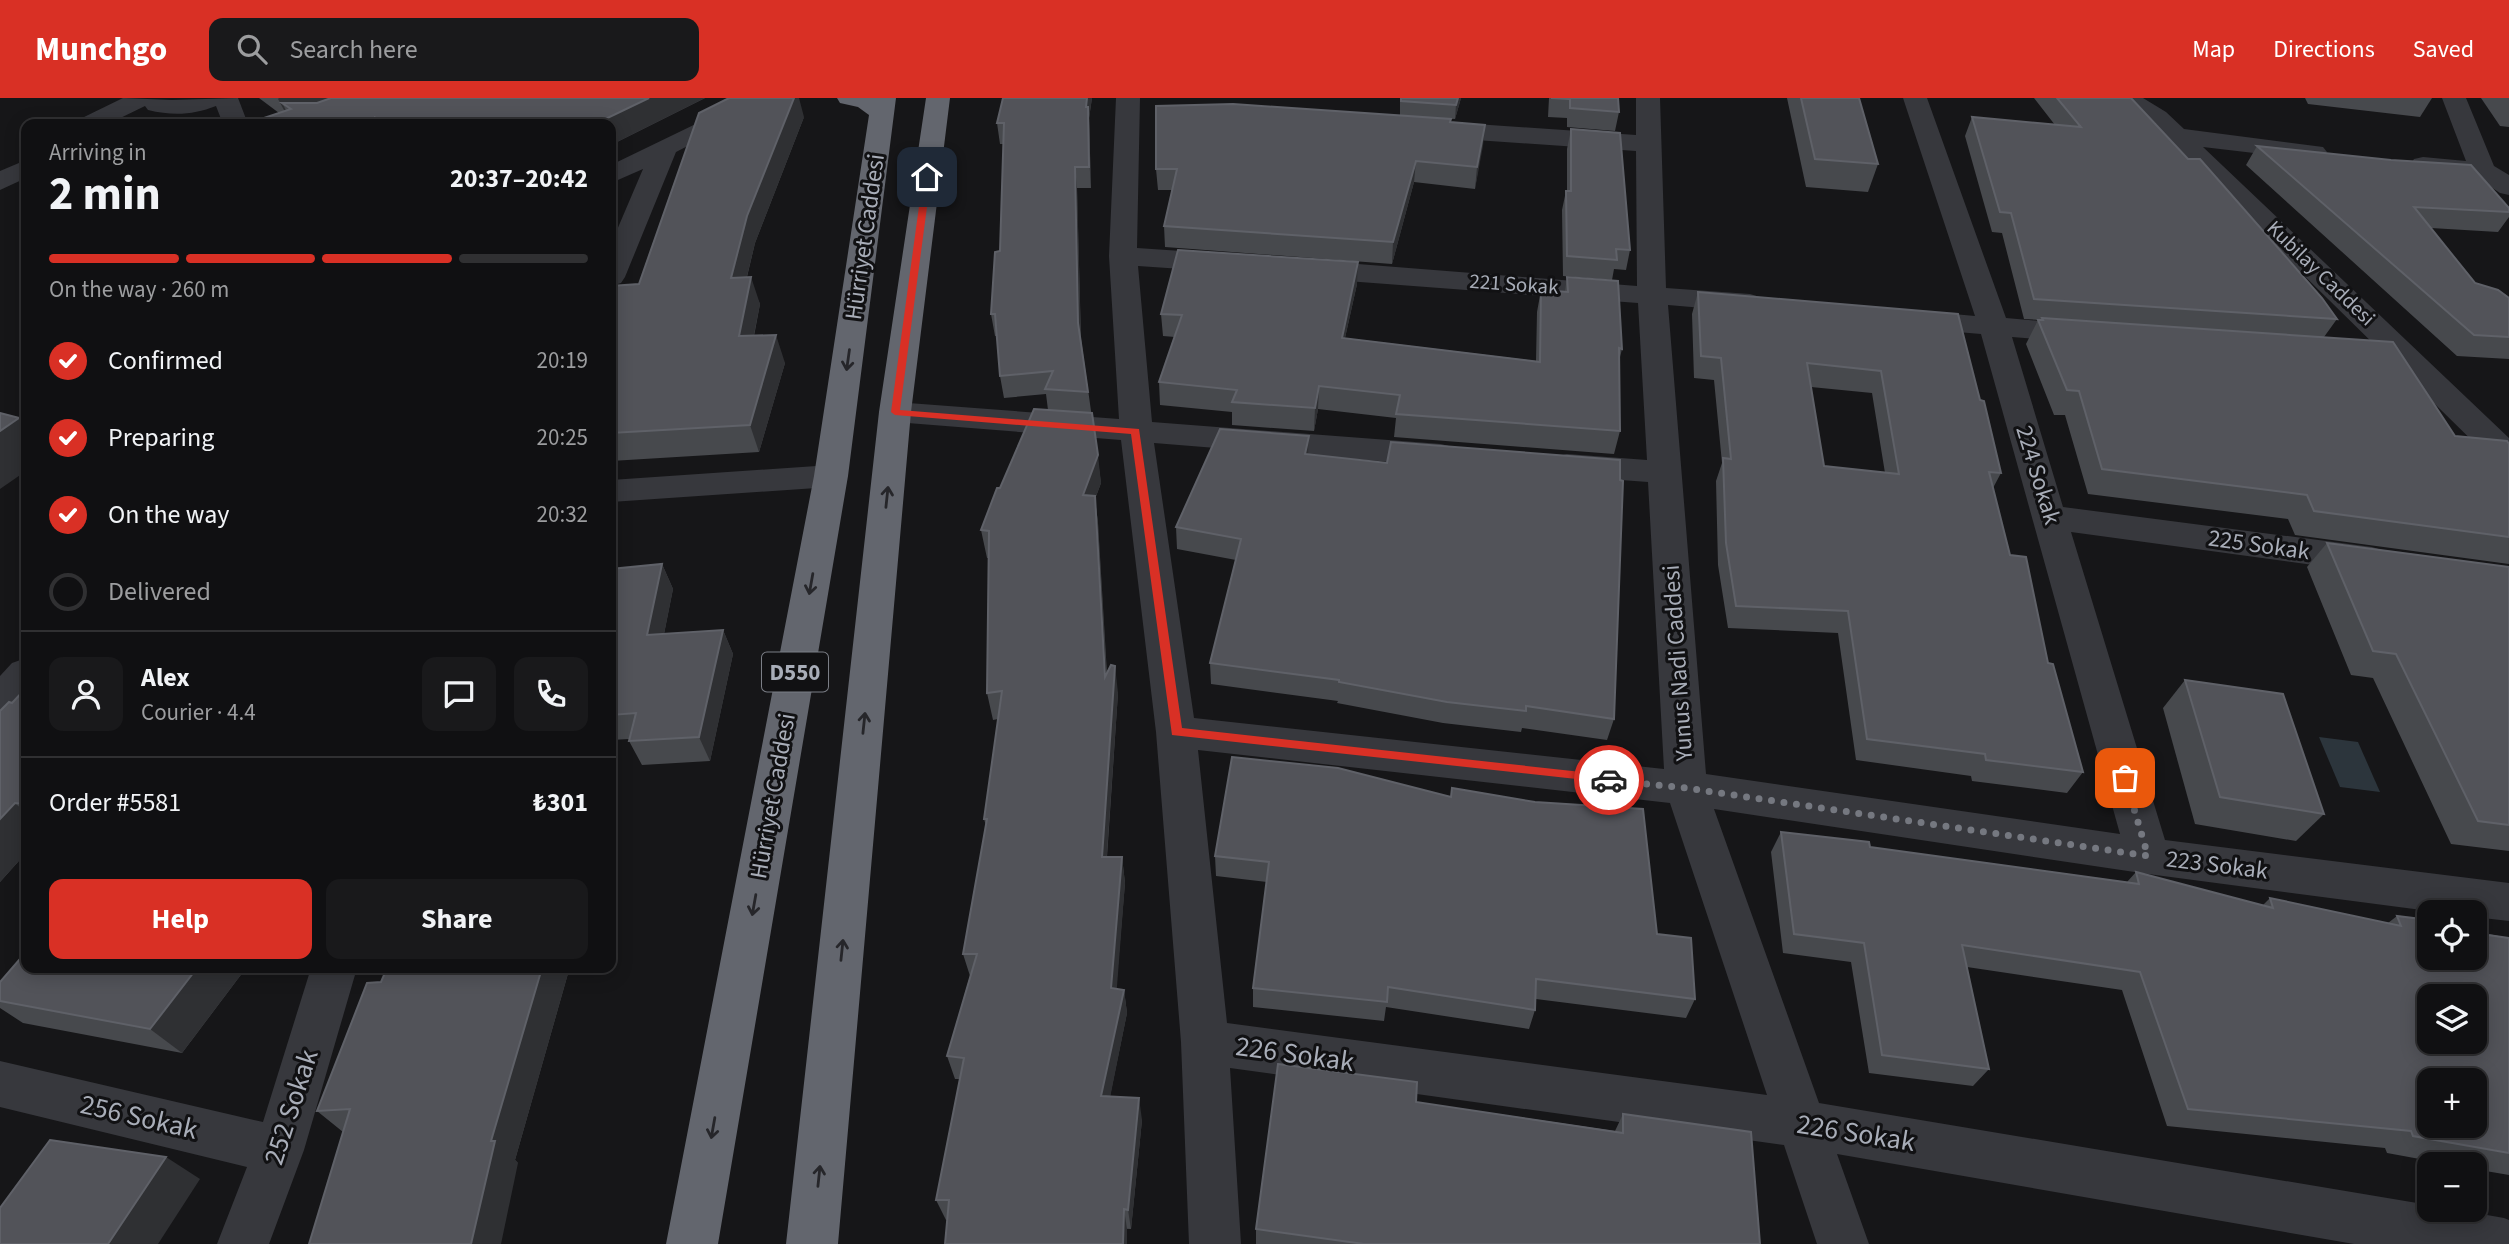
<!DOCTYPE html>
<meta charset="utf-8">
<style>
:root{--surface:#101012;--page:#19191b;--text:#f1f3f6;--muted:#9c9d9f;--line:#303032;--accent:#d93025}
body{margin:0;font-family:"Source Sans 3",sans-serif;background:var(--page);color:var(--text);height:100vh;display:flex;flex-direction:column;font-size:26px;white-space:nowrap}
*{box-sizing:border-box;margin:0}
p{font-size:23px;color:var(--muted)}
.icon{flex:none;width:38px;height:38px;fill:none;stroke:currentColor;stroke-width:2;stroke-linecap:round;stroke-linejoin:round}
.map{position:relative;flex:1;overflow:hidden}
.details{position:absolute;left:21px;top:21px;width:595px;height:854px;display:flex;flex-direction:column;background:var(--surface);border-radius:14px;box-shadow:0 4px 18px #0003,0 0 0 2px var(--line)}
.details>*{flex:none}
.tools{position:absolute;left:2417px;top:802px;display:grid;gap:14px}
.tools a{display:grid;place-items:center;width:70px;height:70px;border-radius:14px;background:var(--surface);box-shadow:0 4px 18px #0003,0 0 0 2px var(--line);font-size:35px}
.pin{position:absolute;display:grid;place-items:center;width:60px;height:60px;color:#fff;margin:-30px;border-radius:14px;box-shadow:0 4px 10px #0006}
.courier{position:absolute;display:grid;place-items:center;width:70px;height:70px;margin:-35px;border:5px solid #d93025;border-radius:50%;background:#fff;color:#222;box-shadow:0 2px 9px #0007}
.summary em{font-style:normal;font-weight:700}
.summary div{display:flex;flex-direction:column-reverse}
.summary{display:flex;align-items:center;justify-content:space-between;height:119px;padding:0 28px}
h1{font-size:46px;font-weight:700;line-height:52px}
.bar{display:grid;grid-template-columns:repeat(4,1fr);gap:10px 7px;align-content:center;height:84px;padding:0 28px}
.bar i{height:9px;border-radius:5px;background:var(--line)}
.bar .current{background:var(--accent)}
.bar p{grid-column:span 4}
.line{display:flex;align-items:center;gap:18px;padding:0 28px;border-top:2px solid var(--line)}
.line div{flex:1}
.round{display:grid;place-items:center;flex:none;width:74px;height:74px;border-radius:14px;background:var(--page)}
ol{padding:0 28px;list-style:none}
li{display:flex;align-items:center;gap:21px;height:77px}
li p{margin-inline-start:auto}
li .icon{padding:7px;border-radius:50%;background:var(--accent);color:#fff;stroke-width:4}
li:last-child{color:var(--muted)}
li i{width:38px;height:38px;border:4px solid var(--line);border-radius:50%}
.button{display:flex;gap:14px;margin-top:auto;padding:14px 28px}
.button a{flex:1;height:80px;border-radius:14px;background:var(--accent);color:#fff;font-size:28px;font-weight:700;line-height:80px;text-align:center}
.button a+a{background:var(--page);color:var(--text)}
header{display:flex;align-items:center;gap:42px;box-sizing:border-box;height:98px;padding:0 35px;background:var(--accent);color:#fff}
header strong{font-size:33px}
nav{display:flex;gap:38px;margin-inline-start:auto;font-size:24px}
.search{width:490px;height:63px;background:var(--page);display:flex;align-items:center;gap:18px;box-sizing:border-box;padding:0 24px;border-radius:14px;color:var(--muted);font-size:26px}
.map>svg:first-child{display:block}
.water{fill:#2c353c}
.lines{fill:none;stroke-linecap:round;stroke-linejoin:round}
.minor{fill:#37383d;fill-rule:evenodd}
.highway{fill:#63666e;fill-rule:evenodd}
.wall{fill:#47494d;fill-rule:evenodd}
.shaded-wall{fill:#2f3033}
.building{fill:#525359;stroke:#5f6168;stroke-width:2;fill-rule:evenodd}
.oneway{stroke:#26262a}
.route{fill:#d93025}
.done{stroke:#757880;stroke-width:7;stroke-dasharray:0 12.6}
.labels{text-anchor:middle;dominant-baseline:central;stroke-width:6;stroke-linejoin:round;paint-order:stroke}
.far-street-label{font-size:21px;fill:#a8adb8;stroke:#111113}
.shield{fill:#111113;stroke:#7b7e86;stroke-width:2}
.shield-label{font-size:23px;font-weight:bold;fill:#a8adb8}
.street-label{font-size:24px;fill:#a8adb8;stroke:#111113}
.near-street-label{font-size:28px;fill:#a8adb8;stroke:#111113}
</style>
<header>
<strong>Munchgo</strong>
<div class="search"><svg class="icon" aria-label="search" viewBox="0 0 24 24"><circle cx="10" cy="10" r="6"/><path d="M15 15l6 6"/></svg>Search here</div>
<nav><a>Map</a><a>Directions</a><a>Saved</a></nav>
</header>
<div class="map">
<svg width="2509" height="1146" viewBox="0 0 2509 1146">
<rect width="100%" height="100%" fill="#161618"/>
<polygon class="water" points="2319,639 2358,644 2380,694 2340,689"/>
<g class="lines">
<g class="minor">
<path d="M123,0L172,2L238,0L248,26H223L216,8C193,17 173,18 148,12L145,8L108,26H76L80,21Z"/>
<path d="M1116,0H1140L1137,150L1226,156L1236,159L1240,165L1236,171L1226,174L1138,168L1152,324L1441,346L1453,349L1458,357L1453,365L1441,368L1154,345L1194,620L1664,671L1648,384L1567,378L1555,375L1550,367L1555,359L1567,356L1647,362L1638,205L1307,180L1297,177L1293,171L1297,165L1307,162L1637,188L1636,53L1432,39L1423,36L1419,31L1423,26L1432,23L1636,37V0H1660L1666,190L1750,196L1760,199L1765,205L1760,211L1750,214L1668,207L1706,676L2120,736L1981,236L1910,230L1899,227L1895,221L1899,215L1910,212L1975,218L1903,0H1927L2006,220L2084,227L2095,230L2099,236L2095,242L2084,245L2012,239L2063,409L2372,449L2385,453L2390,462L2385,471L2372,475L2071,434L2165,742L2509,785V823L2474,819V814H2437L2148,776L1714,711L1819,1005L2429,1107V1111H2453L2504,1120L2509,1122V1146H2354L1837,1056L1869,1146H1817L1784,1047L1230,970L1241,1146H1189L1181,944L1156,634L1121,342L895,324L884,321L879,314L884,307L895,304L1119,321L1109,158ZM1198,652L1670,705L1767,997L1227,925Z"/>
<polygon points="2114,0 2143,0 2166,14 2184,31 2323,49 2327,54 2323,59 2314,62 2203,49 2509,340 2509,370 2497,367 2148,24 2117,5"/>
<polygon points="2442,0 2466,0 2494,68 2509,77 2509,97 2500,95 2476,79 2414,73 2410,67 2414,61 2423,59 2466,63"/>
<polygon points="737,6 746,8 749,13 746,18 676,54 625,179 621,185 611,188 611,146 643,71 611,85 611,67"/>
<polygon points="26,62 26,80 0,92 0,73"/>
<polygon points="831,367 843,370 848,378 843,386 831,389 611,404 611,382"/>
<polygon points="26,560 26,601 14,615 0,619 0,578 12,565"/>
<polygon points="311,870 357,870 304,1052 269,1146 217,1146 247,1069 0,1009 0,963 263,1024"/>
</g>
<g class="highway">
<polygon points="837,0 896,0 848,378 718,1146 666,1146 814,378 869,17 858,9 840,5"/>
<polygon points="926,0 950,0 911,314 838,1146 786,1146 879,314"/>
</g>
</g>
<g class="wall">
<polygon points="259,0 705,0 611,47 611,26 256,26 255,23 279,15"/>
<polygon points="1092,0 1089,20 1091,90 1077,90 1081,241 1101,385 1095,401 1098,425 1107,576 1118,595 1107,759 1122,759 1125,785 1116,891 1124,892 1127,915 1110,998 1142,1022 1131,1131 946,1122 936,1102 960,981 955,981 947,958 970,878 963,856 986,728 984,721 998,621 993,622 987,595 989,460 987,460 981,432 1000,390 1048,312 1046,296 1004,300 1000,278 997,238 995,238 991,216 1000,153 1004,46 1000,46 997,25"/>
<polygon points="1400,0 1461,0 1455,21 1400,18"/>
<polygon points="1549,0 1618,0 1619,14 1615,33 1567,29 1567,20 1548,19"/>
<polygon points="1787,0 1859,0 1878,66 1868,94 1806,89"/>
<polygon points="2034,0 2131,0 2337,221 2324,239 2455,338 2509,346 2509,466 2295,437 2288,421 2088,396 2065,317 2054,317 2026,246 2038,222 2041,222 2024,221 2002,135 1992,134 1965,38 1972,19 2055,27"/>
<polygon points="2305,0 2432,0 2420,19 2308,6"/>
<polygon points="2481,0 2509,0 2509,29 2500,28"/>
<polygon points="804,19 755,145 747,179 760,206 754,238 785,265 759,354 611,363 611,188 639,186"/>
<polygon points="1451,24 1485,27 1475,91 1414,84 1392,166 1165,149 1164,128 1172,92 1158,92 1156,71"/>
<polygon points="1571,31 1630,152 1626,172 1614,171 1612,182 1563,178 1562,112 1566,93 1567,93 1567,51"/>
<polygon points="2257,48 2509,110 2509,119 2498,134 2431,130 2475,185 2509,200 2509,261 2457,258 2246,67"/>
<polygon points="1567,179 1622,251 1619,263 1620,333 1614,356 1394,339 1396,320 1318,311 1314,333 1232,327 1232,314 1160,307 1159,284 1175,239 1163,238 1161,216 1357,186 1345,240 1536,263 1537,214 1541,192 1565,193"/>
<path d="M1698,194L1980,302L2001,375L1993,390L2010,457L2048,565L2083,674L2067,695L1972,683L1971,678L1856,662L1838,535L1728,530L1718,467L1716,383L1722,365L1714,282L1694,280L1692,216ZM1811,289L1872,295L1885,375L1824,368Z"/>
<polygon points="1309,338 1308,356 1614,621 1607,642 1522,630 1521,634 1443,625 1337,605 1338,603 1211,586 1210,565 1236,462 1177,451 1176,429"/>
<polygon points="2327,445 2509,469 2509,753 2451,746 2373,580 2351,577 2307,469"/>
<polygon points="662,466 673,491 664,536 723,532 733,556 710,663 642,667 629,643 629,641 611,642 611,471"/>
<polygon points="2185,582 2324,716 2296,743 2195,726 2163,610"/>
<polygon points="26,590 26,755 0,784 0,613 12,605"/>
<polygon points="1232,659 1657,836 1695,901 1686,920 1536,901 1535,912 1529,931 1386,909 1384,923 1253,909 1253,890 1267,784 1216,778 1215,758"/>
<polygon points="1781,734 1870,749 2127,784 2136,774 2263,807 2270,800 2388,825 2397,818 2509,840 2509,1077 2474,1071 2474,1066 2447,1066 2387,1055 2385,1050 2167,1028 2122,892 1967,869 1989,971 1973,988 1869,975 1851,864 1783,855 1771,754"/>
<polygon points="246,870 182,955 23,925 0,910 0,884"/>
<polygon points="387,870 578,870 577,872 569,872 515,1062 518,1065 343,1034 317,1013 381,884"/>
<polygon points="1416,1004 1615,1033 1623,1016 1760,1146 1256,1146 1256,1131"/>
</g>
<g class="shaded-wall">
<polygon points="279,0 348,0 291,11 282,5 292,23 291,25 278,1"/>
<polygon points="649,0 705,0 611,47 611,26 595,26"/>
<polygon points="794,0 799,0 804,19 755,145 740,207 731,180 747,118"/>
<polygon points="1087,0 1092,0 1089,20 1091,90 1086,9"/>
<polygon points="1458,0 1461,0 1455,21 1456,7"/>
<polygon points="1485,27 1483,48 1475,91 1477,69"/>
<polygon points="1416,63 1414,84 1392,166 1393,144"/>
<polygon points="1075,69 1077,90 1081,247 1078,225"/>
<polygon points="1358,164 1357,186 1340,262 1342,240"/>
<polygon points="751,179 760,206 748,266 739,238"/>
<polygon points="776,237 785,265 759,354 750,327"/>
<polygon points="1319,288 1318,311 1314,333 1315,310"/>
<polygon points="19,320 26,329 26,373 0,391 0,333"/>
<polygon points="1309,338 1308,360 1305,356"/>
<polygon points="1098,357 1101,385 1095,401 1098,425 1108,606 1083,397"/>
<polygon points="662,466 673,491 659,561 647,537"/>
<polygon points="723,532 733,556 710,663 699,639"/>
<polygon points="1115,568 1118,595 1105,784 1102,759"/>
<polygon points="15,705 26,715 26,755 0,784 0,721"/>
<polygon points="1122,759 1125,785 1115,914 1111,890"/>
<polygon points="197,870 246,870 182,955 150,931"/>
<polygon points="542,870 568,870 569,872 515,1062 518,1065 501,1146 471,1146 491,1043"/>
<polygon points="1124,892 1127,915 1106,1020 1101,998"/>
<polygon points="1139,1000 1142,1022 1131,1131 1128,1112"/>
<polygon points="166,1059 200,1081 158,1146 108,1146"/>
<polygon points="1124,1111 1127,1131 1127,1146 1123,1146"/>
</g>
<g class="building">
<polygon points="331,0 649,0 595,26 386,26 376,20 379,26 258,26 255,23 291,11 282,5 317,5"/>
<polygon points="729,0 794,0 747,118 731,180 751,179 739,238 776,237 750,327 611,335 611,188 639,186 699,15"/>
<polygon points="1003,0 1087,0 1086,9 1088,9 1089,69 1075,69 1078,225 1088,294 1045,291 1053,273 1000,278 995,216 991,216 995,154 1000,153 1004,25 997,25"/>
<polygon points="1401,0 1458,0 1456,7 1401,3"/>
<polygon points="1551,0 1618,0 1619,14 1570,10 1570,1"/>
<polygon points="1801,0 1859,0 1878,66 1815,61"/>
<polygon points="2057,0 2131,0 2188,61 2200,61 2322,200 2337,221 2034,201 2011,115 2000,114 1972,19 2081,29"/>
<polygon points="1233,6 1451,21 1450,24 1485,27 1477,69 1416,63 1393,144 1164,128 1177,71 1156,71 1156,8"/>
<polygon points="1571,31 1620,35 1630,152 1616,151 1617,162 1567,158 1566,93 1571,93"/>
<polygon points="2257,48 2391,62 2471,67 2509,110 2509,114 2414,109 2475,185 2498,192 2509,200 2509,239 2474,237"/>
<polygon points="1178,152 1358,164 1342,240 1540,264 1541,192 1568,194 1567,179 1618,183 1622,251 1619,250 1620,333 1396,316 1400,297 1319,288 1315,310 1232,304 1237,292 1159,284 1182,217 1161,216"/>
<path d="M1698,194L1958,216L1980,302L1984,303L2001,375L1989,374L2010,457L2026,459L2048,565L2053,566L2083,674L1986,662L1985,656L1867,641L1848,513L1736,508L1726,445L1723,360L1731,361L1721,260L1701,258ZM1807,265L1881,273L1899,376L1824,368Z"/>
<polygon points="2042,220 2393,244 2455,338 2507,343 2509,346 2509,439 2314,413 2307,397 2102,371 2079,293 2067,292 2038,222 2043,222"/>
<polygon points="1034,311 1092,315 1098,357 1083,397 1095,398 1105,579 1111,567 1115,568 1102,759 1122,759 1111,890 1124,892 1101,998 1139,1000 1128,1112 1124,1111 1123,1146 945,1146 949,1102 936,1102 964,960 947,958 977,856 963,856 987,721 984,721 1002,593 987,595 989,433 981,432 997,390 1000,390"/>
<polygon points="0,315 19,320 0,333"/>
<polygon points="1220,331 1309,338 1305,356 1387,365 1391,344 1620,362 1620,382 1623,383 1614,621 1526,608 1526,613 1447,604 1339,584 1339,582 1210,565 1241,441 1176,429"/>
<polygon points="2327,445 2509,469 2509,727 2478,723 2396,556 2373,553"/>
<polygon points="662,466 647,537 723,532 699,639 629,643 636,615 611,617 611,471"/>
<polygon points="2185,582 2283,596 2324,716 2220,699"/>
<polygon points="26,590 26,706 15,705 0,721 0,613 9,604 12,605"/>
<polygon points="1232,659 1338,670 1451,699 1452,690 1535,704 1643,711 1657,836 1691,840 1695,901 1536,881 1535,912 1388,889 1387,904 1253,890 1269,764 1215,758"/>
<path d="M1781,734L1869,744L1870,749L2139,786L2136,774L2273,810L2270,800L2401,828L2397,818L2429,822V859H2474V829L2485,831L2488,837L2509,840V1055L2413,1038L2411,1033L2188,1011L2140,874L1962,847L1989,971L1882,957L1864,845L1794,836ZM2429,898H2474V943H2429ZM2429,982H2474V1027H2429Z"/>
<polygon points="26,854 26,870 197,870 150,931 0,903 0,884"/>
<polygon points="387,870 542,870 491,1043 495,1043 471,1146 309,1146 350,1011 317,1013 367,885 381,884"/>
<polygon points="1278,966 1417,984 1416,1004 1623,1035 1623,1016 1751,1034 1760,1146 1364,1146 1256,1131"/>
<polygon points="50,1042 166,1059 108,1146 0,1146 0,1110"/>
</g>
<defs><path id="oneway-shaft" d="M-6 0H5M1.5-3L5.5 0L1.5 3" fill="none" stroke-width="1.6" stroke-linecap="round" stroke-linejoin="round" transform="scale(1.75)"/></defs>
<g class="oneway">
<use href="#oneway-shaft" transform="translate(848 262) rotate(98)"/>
<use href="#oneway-shaft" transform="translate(887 399) rotate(-84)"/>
<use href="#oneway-shaft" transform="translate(811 486) rotate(100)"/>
<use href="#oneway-shaft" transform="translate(864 625) rotate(-84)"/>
<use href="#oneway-shaft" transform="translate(754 807) rotate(100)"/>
<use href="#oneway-shaft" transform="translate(842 852) rotate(-84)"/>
<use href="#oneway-shaft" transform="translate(713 1030) rotate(100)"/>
<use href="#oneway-shaft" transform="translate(819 1078) rotate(-84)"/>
</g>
<polygon class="route" points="927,76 931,79 900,312 1139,331 1182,630 1609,677 1615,682 1613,685 1172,637 1131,336 895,317 891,314 923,79"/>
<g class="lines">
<polyline class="done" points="1609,682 1686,690 2148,758 2125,680"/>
</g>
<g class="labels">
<g class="far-street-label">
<text transform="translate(2321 175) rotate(44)">Kubilay Caddesi</text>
<text transform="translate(1514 186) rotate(4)">221 Sokak</text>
</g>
<rect class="shield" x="762" y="554.5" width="66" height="39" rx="5"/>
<g class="shield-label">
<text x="795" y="574">D550</text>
</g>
<g class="street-label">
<text transform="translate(865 139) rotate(-82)">Hürriyet Caddesi</text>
<text transform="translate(2038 377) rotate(73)">224 Sokak</text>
<text transform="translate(2259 447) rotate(8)">225 Sokak</text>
<text transform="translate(1678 565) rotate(-94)">Yunus Nadi Caddesi</text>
<text transform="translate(773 698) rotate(-80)">Hürriyet Caddesi</text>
<text transform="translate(2217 767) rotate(7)">223 Sokak</text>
</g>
<g class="near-street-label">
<text transform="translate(1295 956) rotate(8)">226 Sokak</text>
<text transform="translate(291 1009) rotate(-72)">252 Sokak</text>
<text transform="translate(139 1019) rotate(13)">256 Sokak</text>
<text transform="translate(1856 1035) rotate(9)">226 Sokak</text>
</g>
</g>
</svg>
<div class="tools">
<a><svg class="icon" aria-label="locate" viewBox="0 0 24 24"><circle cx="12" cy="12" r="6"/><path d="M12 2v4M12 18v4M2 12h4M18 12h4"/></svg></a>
<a><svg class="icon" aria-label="layers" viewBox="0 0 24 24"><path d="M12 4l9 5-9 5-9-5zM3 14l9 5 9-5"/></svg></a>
<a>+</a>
<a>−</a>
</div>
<div class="pin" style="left:2125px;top:680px;background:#ea580c"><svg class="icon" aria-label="bag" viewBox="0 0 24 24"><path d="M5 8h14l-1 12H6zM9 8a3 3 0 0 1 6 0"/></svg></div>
<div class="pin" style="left:927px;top:79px;background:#1f2937"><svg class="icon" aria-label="home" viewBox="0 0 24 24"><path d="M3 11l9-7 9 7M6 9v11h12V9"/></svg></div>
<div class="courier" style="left:1609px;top:682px"><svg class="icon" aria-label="car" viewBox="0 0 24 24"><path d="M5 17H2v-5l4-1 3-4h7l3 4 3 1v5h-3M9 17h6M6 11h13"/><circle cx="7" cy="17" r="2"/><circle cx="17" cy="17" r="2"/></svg></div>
<section class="details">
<div class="summary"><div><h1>2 min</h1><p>Arriving in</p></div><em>20:37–20:42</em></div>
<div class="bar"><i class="current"></i><i class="current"></i><i class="current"></i><i></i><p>On the way · 260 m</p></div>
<ol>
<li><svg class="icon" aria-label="check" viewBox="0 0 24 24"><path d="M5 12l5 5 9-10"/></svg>Confirmed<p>20:19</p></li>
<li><svg class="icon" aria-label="check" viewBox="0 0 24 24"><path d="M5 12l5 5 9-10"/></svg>Preparing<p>20:25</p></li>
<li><svg class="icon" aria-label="check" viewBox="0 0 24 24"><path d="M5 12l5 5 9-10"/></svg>On the way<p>20:32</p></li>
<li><i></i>Delivered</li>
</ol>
<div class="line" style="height:126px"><a class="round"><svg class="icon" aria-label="person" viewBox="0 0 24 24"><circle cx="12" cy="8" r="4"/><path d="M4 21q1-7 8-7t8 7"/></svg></a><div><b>Alex</b><p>Courier · 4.4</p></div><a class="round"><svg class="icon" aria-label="chat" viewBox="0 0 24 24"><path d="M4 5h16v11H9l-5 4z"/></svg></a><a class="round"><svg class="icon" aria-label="phone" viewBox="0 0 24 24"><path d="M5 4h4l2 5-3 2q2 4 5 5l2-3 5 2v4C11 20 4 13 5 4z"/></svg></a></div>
<div class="line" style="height:91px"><div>Order #5581</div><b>₺301</b></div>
<div class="button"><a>Help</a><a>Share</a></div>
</section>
</div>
